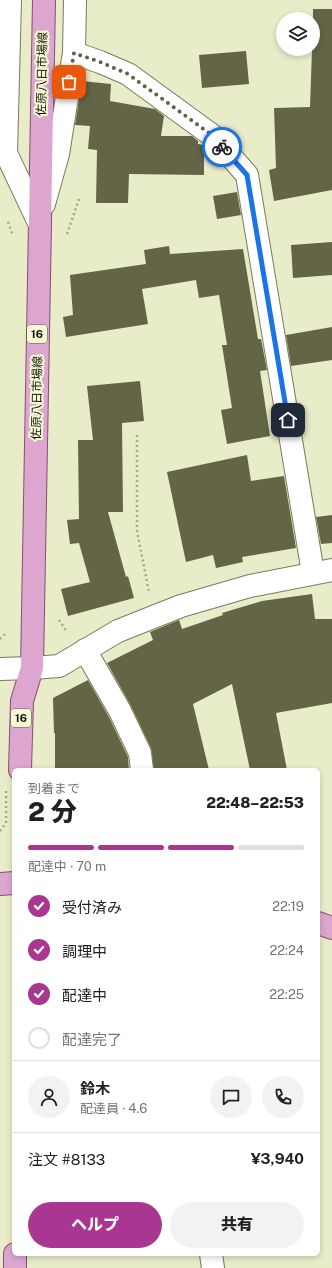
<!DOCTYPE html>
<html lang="ja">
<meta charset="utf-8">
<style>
:root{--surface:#fff;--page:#f2f2f2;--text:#202124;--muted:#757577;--line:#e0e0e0;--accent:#a93691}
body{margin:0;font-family:"Public Sans","Noto Sans JP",sans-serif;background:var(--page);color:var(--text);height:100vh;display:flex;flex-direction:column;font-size:15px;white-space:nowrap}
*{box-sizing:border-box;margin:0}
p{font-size:13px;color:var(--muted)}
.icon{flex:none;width:22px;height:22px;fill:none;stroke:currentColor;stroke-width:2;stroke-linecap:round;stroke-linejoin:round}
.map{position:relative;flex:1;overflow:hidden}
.panel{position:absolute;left:12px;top:768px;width:308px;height:488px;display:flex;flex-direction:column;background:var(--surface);border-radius:6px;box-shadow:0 2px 6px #0003}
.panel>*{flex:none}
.buttons{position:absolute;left:276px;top:12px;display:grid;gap:8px}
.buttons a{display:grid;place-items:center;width:44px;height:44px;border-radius:50%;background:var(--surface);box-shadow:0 2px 6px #0003;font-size:20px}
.pin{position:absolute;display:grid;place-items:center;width:34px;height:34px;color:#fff;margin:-17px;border-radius:8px;box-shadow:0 2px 6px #0006}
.courier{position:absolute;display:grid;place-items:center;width:40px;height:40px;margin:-20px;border:3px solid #1a73e8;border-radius:50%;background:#fff;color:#222;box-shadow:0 1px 5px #0007}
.head em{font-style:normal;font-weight:800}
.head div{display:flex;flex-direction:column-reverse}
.head{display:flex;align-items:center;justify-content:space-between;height:68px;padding:0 16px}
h1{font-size:26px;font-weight:800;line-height:30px}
.bar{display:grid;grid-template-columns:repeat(4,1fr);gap:6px 4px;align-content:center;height:48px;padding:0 16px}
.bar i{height:5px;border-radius:3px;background:var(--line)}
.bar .selected{background:var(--accent)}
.bar p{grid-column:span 4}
.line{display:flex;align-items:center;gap:10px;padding:0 16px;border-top:1px solid var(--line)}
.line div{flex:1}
.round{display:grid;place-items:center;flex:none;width:42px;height:42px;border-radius:21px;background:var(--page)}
ol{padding:0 16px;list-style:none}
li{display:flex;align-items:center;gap:12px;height:44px}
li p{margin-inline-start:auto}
li .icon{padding:4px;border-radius:50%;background:var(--accent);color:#fff;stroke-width:4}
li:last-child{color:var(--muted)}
li i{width:22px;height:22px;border:2px solid var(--line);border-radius:50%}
.action{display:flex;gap:8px;margin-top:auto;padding:8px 16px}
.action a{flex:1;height:46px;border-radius:24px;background:var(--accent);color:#fff;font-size:16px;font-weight:800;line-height:46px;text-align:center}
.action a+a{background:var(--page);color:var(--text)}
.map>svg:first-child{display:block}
.building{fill:#636546}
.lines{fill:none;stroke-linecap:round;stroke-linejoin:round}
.minor-casing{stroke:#787b5b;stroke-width:24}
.primary-casing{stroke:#874d74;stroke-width:24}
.path{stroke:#a5a88c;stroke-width:2.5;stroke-dasharray:2 3;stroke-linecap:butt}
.minor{stroke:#fff;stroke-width:22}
.primary{stroke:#dca6ce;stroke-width:22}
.done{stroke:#5f614c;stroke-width:4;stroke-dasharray:0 7.2}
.route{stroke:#1a73e8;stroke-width:5}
.labels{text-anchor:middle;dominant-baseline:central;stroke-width:4;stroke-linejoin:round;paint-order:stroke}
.shield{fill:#f6f9d6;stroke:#585a46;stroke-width:1}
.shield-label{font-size:11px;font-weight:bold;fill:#151609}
.street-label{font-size:12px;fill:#151609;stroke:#f6f9d6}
</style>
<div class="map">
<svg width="332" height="1268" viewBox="0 0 332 1268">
<rect width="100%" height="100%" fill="#e9ecc9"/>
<g class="building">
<polygon points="313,9 332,9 332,190 274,201 269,170 276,168 274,108 310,107 312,49 313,49"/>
<polygon points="246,51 249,84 202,88 199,55"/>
<polygon points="82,81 111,84 110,101 155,109 164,116 161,136 192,136 198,141 198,144 204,145 204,175 129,174 128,203 96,203 97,150 88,149 90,126 75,125"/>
<polygon points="237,192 241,215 217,219 213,196"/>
<polygon points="332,242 332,275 293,278 291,245"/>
<polygon points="169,246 170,254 243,249 258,339 261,339 267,370 260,371 270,436 227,444 221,410 232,408 222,345 227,345 219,295 199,298 196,280 142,289 148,324 66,337 63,317 73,315 70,275 146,264 144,250"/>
<polygon points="332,327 332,360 291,366 286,335"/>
<polygon points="140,381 144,421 122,423 123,512 108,512 126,577 128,576 134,598 68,616 61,589 90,582 79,543 70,544 67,520 79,519 78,440 93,440 87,386"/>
<polygon points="247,455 251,481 284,476 296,548 242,557 243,562 216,568 213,555 186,562 167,472"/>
<polygon points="332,515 332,543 321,544 316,517"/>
<polygon points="312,594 315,619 332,619 332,703 276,713 287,770 250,770 232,684 193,704 209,770 154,770 151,748 131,706 107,663 153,640 150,632 179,620 182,629 223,615 222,613 262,601"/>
<polygon points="88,680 109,717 128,757 129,770 55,770 55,733 54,733 53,698"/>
</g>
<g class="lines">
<g class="minor-casing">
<g id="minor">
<polyline points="10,0 6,153 39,223"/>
<polyline points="74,53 100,62 128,74 213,136 247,175 313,573"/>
<polyline points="44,204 58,154 74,53 75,0"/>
<polyline points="85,650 120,711 140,753 142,770"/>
<polyline points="0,669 32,668 59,666 118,631 181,606 250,586 332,570"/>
<polyline points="211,1254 213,1268"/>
</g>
</g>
<g class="primary-casing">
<g id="primary">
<polyline points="20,770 22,701 32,668 44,0"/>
<polyline points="0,884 14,883"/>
<polyline points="318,923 332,928"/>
<polyline points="15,1268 15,1254"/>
</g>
</g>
<g class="path">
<polyline points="8,222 13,236"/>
<polyline points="67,234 79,199"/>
<polyline points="137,435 137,531 149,592"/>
<polyline points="59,620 67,632"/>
<polyline points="0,639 7,632"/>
<polyline points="0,831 6,823 6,790"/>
</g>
<use href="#minor" class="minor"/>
<use href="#primary" class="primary"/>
</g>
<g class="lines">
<polyline class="done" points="69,82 74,53 100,62 128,74 213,136 222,147"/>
<polyline class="route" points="222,147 247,175 288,420"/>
</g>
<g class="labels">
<g class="shield">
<rect x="27" y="325" width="20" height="18" rx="3"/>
<rect x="11" y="709" width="20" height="18" rx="3"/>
</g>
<g class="shield-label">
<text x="37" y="334">16</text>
<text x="21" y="718">16</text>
</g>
<g class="street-label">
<text transform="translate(42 74) rotate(-89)">佐原八日市場線</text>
<text transform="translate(37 398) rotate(-89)">佐原八日市場線</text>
</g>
</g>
</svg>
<div class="buttons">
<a><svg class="icon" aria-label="layers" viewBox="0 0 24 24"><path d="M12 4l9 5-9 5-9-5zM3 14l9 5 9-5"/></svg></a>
</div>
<div class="pin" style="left:69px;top:82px;background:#ea580c"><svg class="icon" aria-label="bag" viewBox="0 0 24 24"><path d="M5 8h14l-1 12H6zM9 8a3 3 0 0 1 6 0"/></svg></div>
<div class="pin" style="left:288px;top:420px;background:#1f2937"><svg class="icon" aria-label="home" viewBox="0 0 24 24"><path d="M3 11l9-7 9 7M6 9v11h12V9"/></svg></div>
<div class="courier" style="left:222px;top:147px"><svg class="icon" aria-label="bike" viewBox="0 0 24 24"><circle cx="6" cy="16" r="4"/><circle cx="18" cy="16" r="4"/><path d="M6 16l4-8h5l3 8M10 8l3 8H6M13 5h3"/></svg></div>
<section class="panel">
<div class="head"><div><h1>2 分</h1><p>到着まで</p></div><em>22:48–22:53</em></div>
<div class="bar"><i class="selected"></i><i class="selected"></i><i class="selected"></i><i></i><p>配達中 · 70 m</p></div>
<ol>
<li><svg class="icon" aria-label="check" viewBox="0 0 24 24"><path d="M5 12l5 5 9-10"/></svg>受付済み<p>22:19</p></li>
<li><svg class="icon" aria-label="check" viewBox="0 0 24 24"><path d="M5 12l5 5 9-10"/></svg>調理中<p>22:24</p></li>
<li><svg class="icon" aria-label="check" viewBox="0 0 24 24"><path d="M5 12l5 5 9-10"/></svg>配達中<p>22:25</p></li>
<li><i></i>配達完了</li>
</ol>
<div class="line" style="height:72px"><a class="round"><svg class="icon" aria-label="person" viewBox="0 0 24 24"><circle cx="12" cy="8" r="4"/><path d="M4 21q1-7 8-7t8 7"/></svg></a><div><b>鈴木</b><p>配達員 · 4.6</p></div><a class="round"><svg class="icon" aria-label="chat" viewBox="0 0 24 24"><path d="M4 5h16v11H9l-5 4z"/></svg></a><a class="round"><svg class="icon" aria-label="phone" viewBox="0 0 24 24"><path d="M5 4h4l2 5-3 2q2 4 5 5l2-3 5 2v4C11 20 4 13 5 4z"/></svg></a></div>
<div class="line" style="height:52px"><div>注文 #8133</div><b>¥3,940</b></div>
<div class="action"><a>ヘルプ</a><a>共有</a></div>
</section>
</div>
